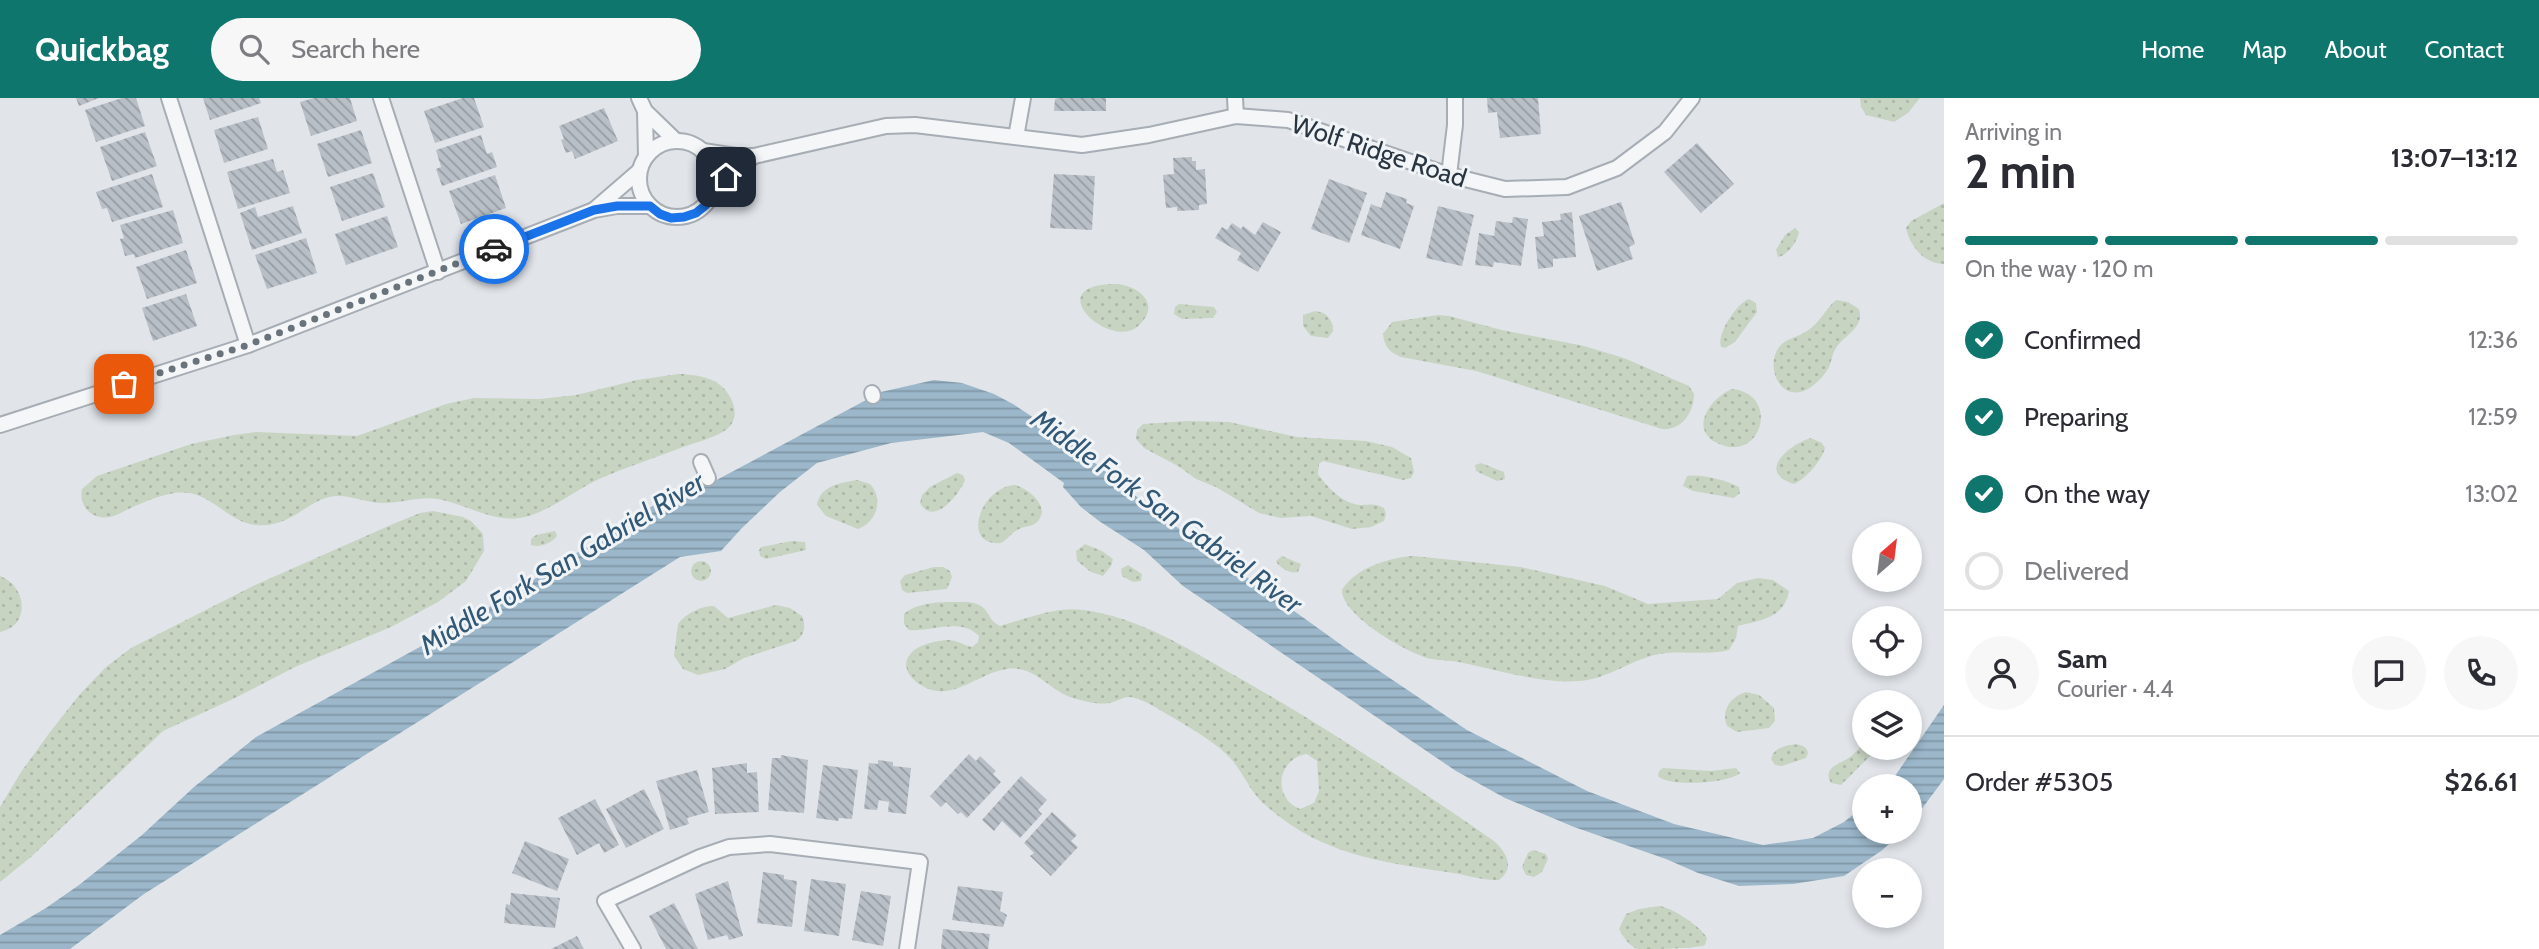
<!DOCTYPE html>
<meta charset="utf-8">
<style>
:root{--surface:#fff;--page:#f7f7f7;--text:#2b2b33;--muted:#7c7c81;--line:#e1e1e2;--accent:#0f766e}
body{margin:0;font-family:Cabin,sans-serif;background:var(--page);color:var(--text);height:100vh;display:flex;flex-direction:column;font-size:26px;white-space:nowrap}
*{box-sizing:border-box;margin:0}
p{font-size:23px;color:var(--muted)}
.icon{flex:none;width:38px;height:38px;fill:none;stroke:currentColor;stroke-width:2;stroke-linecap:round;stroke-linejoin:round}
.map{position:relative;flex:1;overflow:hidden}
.details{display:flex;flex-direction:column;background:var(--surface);width:595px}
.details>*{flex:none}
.needle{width:46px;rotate:28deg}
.controls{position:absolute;left:1852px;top:424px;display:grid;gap:14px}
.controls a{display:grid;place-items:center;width:70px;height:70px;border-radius:50%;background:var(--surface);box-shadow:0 4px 10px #0003;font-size:35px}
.pin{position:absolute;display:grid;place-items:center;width:60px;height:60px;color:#fff;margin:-30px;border-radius:14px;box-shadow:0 4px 10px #0006}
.courier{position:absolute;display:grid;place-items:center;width:70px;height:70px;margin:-35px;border:5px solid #1a73e8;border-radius:50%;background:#fff;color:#222;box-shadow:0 2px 9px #0007}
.overview em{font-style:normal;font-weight:800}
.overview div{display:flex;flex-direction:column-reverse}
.overview{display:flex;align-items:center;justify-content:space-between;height:119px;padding:0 21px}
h1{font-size:46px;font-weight:800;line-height:52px}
.bar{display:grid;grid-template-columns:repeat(4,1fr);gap:10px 7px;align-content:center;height:84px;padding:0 21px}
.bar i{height:9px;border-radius:5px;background:var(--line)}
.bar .current{background:var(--accent)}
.bar p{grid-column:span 4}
.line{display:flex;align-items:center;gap:18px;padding:0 21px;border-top:2px solid var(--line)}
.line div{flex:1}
.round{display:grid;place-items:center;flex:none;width:74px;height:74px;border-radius:37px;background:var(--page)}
ol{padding:0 21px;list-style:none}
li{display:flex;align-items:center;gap:21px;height:77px}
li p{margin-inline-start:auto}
li .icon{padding:7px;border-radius:50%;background:var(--accent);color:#fff;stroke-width:4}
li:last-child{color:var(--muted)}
li i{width:38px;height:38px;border:4px solid var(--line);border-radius:50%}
header{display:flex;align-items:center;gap:42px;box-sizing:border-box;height:98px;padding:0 35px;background:var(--accent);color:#fff}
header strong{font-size:33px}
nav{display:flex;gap:38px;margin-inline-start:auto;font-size:24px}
.search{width:490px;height:63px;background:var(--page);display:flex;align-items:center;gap:18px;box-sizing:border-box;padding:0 24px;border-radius:38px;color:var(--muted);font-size:26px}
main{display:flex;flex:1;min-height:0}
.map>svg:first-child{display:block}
.grass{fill:url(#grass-dots);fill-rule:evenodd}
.water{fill:url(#water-rules)}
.building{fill:url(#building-back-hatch)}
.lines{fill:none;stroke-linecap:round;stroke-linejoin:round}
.minor-casing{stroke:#a6adb4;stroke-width:18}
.minor{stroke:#f4f6f8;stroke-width:14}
.done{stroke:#69737c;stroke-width:7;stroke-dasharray:0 12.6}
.route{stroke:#1a73e8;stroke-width:9}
.labels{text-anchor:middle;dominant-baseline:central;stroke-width:6;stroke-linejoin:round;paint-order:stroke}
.street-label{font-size:26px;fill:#293541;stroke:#f0f4f7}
.water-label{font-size:28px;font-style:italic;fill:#335876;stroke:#f0f4f7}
</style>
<header>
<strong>Quickbag</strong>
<div class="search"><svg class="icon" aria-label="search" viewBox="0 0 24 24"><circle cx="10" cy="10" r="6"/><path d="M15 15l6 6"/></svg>Search here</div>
<nav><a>Home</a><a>Map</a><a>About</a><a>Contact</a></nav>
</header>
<main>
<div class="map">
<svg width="1944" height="851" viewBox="0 0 1944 851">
<defs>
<pattern id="grass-dots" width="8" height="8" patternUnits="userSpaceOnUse" patternTransform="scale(1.75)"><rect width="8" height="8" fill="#c8d4c2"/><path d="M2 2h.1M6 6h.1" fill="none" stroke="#acb7a8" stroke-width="1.8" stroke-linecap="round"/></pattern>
<pattern id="water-rules" width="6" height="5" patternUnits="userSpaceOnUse" patternTransform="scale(1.75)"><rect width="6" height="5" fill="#9cb7ca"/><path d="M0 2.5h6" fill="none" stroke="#7f96a6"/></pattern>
<pattern id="building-back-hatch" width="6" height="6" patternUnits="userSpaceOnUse" patternTransform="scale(1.75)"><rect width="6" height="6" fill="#b8bfc6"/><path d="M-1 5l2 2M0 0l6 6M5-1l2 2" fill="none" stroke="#969ca2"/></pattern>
</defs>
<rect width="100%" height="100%" fill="#e1e5ea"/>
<g class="grass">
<polygon points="1860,0 1920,0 1908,15 1894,24 1866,17 1861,9"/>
<path d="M1944,105V166C1925,166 1910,149 1906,130L1911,123Z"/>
<path d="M1795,130L1799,134C1797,144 1788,157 1778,159L1776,152L1785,137Z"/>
<path d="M1119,186C1143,190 1161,209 1137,229C1108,252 1036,184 1119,186Z"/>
<path d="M1749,201L1756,205L1757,214L1735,244L1725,250L1721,249C1716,236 1737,205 1749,201Z"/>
<path d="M1836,202L1848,204L1859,211C1865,230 1844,237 1836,250C1831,257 1832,267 1826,274C1790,322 1761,274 1779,249C1786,240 1799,239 1807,233C1820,225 1825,211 1836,202Z"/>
<polygon points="1179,206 1214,209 1217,214 1213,220 1182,221 1174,216 1175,209"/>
<path d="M1315,213C1326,214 1333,221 1333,233L1328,240L1311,238L1303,228V217Z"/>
<path d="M1438,217L1449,218L1502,232L1584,248L1624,260L1689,288L1694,296C1694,314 1682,333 1662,331L1476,273L1401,259C1389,254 1384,248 1383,236L1392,224Z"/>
<path d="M678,276C690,276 703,278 714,283C730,291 744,317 727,331C715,340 697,344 683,349C655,360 626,369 599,381C575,392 545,417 519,420C491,424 464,405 437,401C420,398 402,405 384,405C367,405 353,398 338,398C309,398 293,431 255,427C230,424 214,399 189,395C172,392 148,402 133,409C125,412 118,418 109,419C92,422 78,408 82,391L97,378L191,346L234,337L256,334L357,338L446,306L474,300L540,301L576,297L637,282Z"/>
<path d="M1732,291C1782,296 1761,369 1715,344C1689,329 1712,299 1732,291Z"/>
<path d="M1188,323L1229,324L1297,339L1366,343L1392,349L1411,360L1414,374L1411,380L1403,382L1323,363L1319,366L1318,376C1328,390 1343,406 1361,407C1370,407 1376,405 1384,410L1386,416L1384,423L1371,429L1352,431L1311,418L1281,420L1259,415L1216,389L1196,381L1178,368L1144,350L1136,341L1137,332L1143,326Z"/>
<path d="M1811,340L1822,345L1825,350C1822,362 1806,381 1794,386C1755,374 1790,346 1811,340Z"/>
<polygon points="1481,365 1504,374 1505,381 1497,383 1476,373 1475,367"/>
<path d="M957,375L963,377L965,382C959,397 933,429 920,405L922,397L930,389Z"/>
<path d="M1687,378C1702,376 1725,382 1739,389L1740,395L1734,400L1693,393L1683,388Z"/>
<path d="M857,382L870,386C884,401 877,424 858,431L826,418L817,407C820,388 839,385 857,382Z"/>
<path d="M1015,387C1029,391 1053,410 1036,425C1031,429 1025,428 1019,431C1012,434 1008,441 1001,445C960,449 980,389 1015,387Z"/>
<polygon points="433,413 463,419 471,423 483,436 484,453 466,483 438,504 391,529 295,569 233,601 163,633 31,759 0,784 0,709 21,674 50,634 80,596 106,569 131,550 253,488 393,426 420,415"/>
<path d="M555,433L557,438C552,445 540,450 531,447V441L536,437Z"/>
<polygon points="792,443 805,444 806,452 766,461 760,458 759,452 761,449"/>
<polygon points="1085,446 1102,453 1113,461 1111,468 1103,478 1091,474 1077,463 1076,453"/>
<path d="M1282,458L1301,466L1298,474C1291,476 1279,470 1276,463Z"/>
<path d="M1414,458L1521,469L1605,488L1648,506L1718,501L1737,485L1758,480L1773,482L1789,493C1784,521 1760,522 1738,528L1736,540L1729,552C1706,558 1682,552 1660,556C1631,561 1609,581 1579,583C1543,586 1498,572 1463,565C1453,562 1442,563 1431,561C1408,556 1341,517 1342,492C1355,470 1390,459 1414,458Z"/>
<circle cx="701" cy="473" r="10"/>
<polygon points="1128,467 1142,476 1141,483 1133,484 1122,478 1121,471"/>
<polygon points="934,469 943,469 950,473 952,479 947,491 907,495 902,492 900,483 905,477"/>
<path d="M0,478C27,488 31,528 0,534Z"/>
<path d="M968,504C992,507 985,521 1000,528C1025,521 1057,508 1083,512C1138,519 1187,550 1234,577C1324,628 1409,684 1494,743C1506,754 1516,769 1499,782C1482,783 1464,776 1447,774C1376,763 1319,756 1263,705C1250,693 1243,675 1232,662C1216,644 1193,632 1172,619C1161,613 1143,600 1129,599C1122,599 1116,604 1109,605C1097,607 1084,603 1073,600C1049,593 1036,567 1007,571C982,574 957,599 932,592C916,588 896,570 912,554C920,546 936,543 946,542C955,541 963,547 972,549L978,544L979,538C960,519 932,534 909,532L904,526V516C919,502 948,504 968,504ZM1307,656L1317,663L1319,693L1314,705L1300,711C1271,699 1278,660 1307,656Z"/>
<path d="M776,507L790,510L802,518C806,527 805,537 796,543L744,560L725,571L698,577L683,571L674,558L678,526C686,515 701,508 714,508L728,520Z"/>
<path d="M1746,594L1759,597L1774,610L1775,623L1769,630L1737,634L1727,628C1721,612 1730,599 1746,594Z"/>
<path d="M1864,645V649H1879L1841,687L1831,685C1823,671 1836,667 1847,661C1854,657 1859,650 1864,645Z"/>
<path d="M1789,647C1797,646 1806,646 1808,655L1806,660L1782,668L1775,667L1771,661C1773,652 1781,649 1789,647Z"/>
<path d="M1663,670L1711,673L1736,670L1740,675C1728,686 1667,689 1658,678L1659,673Z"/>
<polygon points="1533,752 1546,756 1548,761 1542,774 1534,779 1526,777 1522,769 1528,755"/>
<path d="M1660,808C1674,811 1700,828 1707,840L1705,847C1697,851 1649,851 1638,851C1630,849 1623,839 1619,831L1626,816L1639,811Z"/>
</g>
<g class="water">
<polygon points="934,282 962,285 994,296 1013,306 1064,340 1153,412 1354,556 1467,632 1587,693 1674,726 1763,747 1813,740 1844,724 1864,708 1864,733 1904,733 1881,753 1844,778 1793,786 1739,788 1698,775 1666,761 1574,729 1505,700 1456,673 1183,488 1144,452 1099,423 1081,409 1063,389 1064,385 1009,345 983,334 891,345 817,365 780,394 742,430 721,453 680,459 144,796 70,851 0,851 0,837 46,810 79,787 142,737 194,689 256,639 467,523 659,404 711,385 881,294"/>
<polygon points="1944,607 1944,681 1909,728 1909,688 1888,688"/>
</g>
<g class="building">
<polygon points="76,0 99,0 79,8"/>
<polygon points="122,0 136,0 145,28 96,44 85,12"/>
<polygon points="203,0 259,0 261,5 210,22"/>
<polygon points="314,0 350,0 357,23 311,38 300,4"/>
<polygon points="463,0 474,0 484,29 435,45 424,13"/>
<polygon points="1058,0 1106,0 1106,13 1054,13 1055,1"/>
<polygon points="1487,0 1538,0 1541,36 1500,40 1497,14 1488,15"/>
<polygon points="604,10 618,43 575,61 572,53 566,55 561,42 564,41 559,28"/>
<polygon points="258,19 268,51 224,65 214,32"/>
<polygon points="361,32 372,65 328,79 317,46"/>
<polygon points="145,34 157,68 112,83 100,49"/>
<polygon points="481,37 487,56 492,54 497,69 442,88 436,71 441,69 436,52"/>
<polygon points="1697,45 1734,86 1701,115 1664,74"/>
<polygon points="1192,59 1192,63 1196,63 1196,72 1205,71 1207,106 1199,107 1199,112 1177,113 1177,109 1166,110 1163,77 1174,76 1173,60"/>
<polygon points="273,61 277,74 283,72 290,95 238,111 227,74"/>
<polygon points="373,75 385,109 342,123 330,89"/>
<polygon points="152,76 163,109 112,124 107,110 102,111 96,94"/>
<polygon points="1054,76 1095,78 1092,132 1050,130"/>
<polygon points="495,77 506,110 461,126 449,93"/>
<polygon points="1329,81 1367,95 1349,145 1311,131"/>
<polygon points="1386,94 1407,101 1406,105 1414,108 1400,151 1361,137 1371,106 1381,110"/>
<polygon points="1621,104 1635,146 1629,149 1633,161 1597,173 1579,118"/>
<polygon points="293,108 302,135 252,152 240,115 255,109 258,119"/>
<polygon points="1438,108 1474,117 1462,168 1426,160"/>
<polygon points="173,112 183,145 135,160 134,156 125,158 120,141 124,140 120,127"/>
<polygon points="1572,114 1576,159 1553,161 1553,169 1538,171 1535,139 1544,138 1542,124 1561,122 1560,116"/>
<polygon points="387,118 398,149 346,167 335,136"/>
<polygon points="1513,119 1528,121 1521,168 1494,164 1493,169 1475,167 1479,135 1494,138 1496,123 1512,125"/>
<polygon points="1263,124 1281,134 1258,174 1237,162 1241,155 1215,140 1222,129 1227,132 1232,125 1241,131 1243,128 1255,137"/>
<polygon points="306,140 317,175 267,191 255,157"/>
<polygon points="186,152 197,185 147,201 136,169"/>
<polygon points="186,196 197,228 153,243 142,210"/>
<polygon points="969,656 976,663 980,658 996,673 993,676 1001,684 967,720 961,714 958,716 946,704 941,709 930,698"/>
<polygon points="781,657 808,662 804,715 768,712 772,660 781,660"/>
<polygon points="878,662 893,664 893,668 911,670 906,716 888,714 889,704 879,702 877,712 864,711 869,665 878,666"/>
<polygon points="747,665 747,675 757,674 759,714 715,716 712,670"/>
<polygon points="823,667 858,672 852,721 839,720 838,723 816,720"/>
<polygon points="697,672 709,714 687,720 689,726 670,732 656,683"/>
<polygon points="1021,678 1047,702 1038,712 1042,716 1020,740 1002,723 994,733 982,722"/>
<polygon points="644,691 664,731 626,750 606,711"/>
<polygon points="595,701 619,747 604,755 599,745 577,757 558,720"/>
<polygon points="1052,714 1077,737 1071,743 1078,749 1051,778 1030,758 1034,755 1024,745"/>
<polygon points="525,743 569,761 557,793 512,775"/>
<polygon points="763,774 784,777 784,781 797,783 792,829 757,825"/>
<polygon points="811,781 846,786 839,838 804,833"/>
<polygon points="728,783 743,838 729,842 727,837 708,842 695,796"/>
<polygon points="958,788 1003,794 1000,813 1007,817 1003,829 952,822"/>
<polygon points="861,793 891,798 883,848 852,842"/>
<polygon points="511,795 560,800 555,830 504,825 506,806 510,807"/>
<polygon points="674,805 698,851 666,851 649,818"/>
<polygon points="943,831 990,836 988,851 941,851"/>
<polygon points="577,838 584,851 551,851"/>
</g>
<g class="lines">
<g class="minor-casing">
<g id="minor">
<polyline points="169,0 248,247"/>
<polyline points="381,0 438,174"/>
<polyline points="639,0 645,13 646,59"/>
<polyline points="1235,0 1236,18"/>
<polyline points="645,13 675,42"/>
<polyline points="1016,39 1023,0"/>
<circle cx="677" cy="81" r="38"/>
<polyline points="703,53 736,58 754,58"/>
<polyline points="1449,77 1455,27 1455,0"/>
<polyline points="715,88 754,58 886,28 915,27 1082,47 1149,37 1236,18 1288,22 1449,77 1505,91 1567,89 1617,70 1665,34 1692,0"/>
<polyline points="595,111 639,73"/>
<polyline points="872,295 873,298"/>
<polyline points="0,327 248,247 594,112 617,108 650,108"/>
<polyline points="701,364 708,380"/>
<polyline points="633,851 605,803 700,759 729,749 770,746 920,764 907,851"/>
</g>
</g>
<use href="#minor" class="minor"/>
</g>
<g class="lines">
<polyline class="done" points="124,286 248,247 494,151"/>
<polyline class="route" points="494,151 594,112 617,108 650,108 660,116 671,120 684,119 696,115 706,107 715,88 726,79"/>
</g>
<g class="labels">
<g class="street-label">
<text transform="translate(1379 53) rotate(18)">Wolf Ridge Road</text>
</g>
<g class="water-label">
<text transform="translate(1167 413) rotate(36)">Middle Fork San Gabriel River</text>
<text transform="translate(562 465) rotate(-31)">Middle Fork San Gabriel River</text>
</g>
</g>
</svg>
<div class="controls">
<a><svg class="needle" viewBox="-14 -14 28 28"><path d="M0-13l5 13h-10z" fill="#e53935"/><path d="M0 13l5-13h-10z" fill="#7c7c81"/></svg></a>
<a><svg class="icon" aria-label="locate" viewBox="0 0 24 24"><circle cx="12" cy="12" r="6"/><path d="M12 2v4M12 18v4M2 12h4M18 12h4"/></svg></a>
<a><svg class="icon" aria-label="layers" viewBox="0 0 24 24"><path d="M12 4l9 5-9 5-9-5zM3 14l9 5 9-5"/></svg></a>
<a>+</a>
<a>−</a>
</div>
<div class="pin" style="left:124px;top:286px;background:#ea580c"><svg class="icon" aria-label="bag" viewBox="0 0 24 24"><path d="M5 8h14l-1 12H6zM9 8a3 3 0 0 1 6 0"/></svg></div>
<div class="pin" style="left:726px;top:79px;background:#1f2937"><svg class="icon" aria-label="home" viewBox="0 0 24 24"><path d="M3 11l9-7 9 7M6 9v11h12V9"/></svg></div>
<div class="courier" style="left:494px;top:151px"><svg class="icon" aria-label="car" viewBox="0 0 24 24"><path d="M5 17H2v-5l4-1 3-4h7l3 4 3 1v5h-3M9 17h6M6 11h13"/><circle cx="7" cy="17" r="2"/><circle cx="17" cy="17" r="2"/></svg></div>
</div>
<section class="details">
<div class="overview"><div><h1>2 min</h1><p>Arriving in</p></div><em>13:07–13:12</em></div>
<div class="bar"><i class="current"></i><i class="current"></i><i class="current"></i><i></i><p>On the way · 120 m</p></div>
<ol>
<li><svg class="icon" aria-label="check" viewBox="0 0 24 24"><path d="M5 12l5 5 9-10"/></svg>Confirmed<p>12:36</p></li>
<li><svg class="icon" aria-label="check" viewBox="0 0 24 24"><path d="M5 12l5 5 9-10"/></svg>Preparing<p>12:59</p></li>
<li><svg class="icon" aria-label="check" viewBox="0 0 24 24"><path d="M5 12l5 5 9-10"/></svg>On the way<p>13:02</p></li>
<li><i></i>Delivered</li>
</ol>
<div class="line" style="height:126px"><a class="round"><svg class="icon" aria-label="person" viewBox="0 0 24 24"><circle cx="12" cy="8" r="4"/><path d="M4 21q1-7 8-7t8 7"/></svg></a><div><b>Sam</b><p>Courier · 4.4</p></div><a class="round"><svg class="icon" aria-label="chat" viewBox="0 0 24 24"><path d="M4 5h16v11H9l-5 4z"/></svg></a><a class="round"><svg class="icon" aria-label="phone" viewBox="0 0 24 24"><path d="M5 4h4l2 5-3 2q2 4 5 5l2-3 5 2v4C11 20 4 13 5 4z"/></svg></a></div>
<div class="line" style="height:91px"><div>Order #5305</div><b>$26.61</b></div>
</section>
</main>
